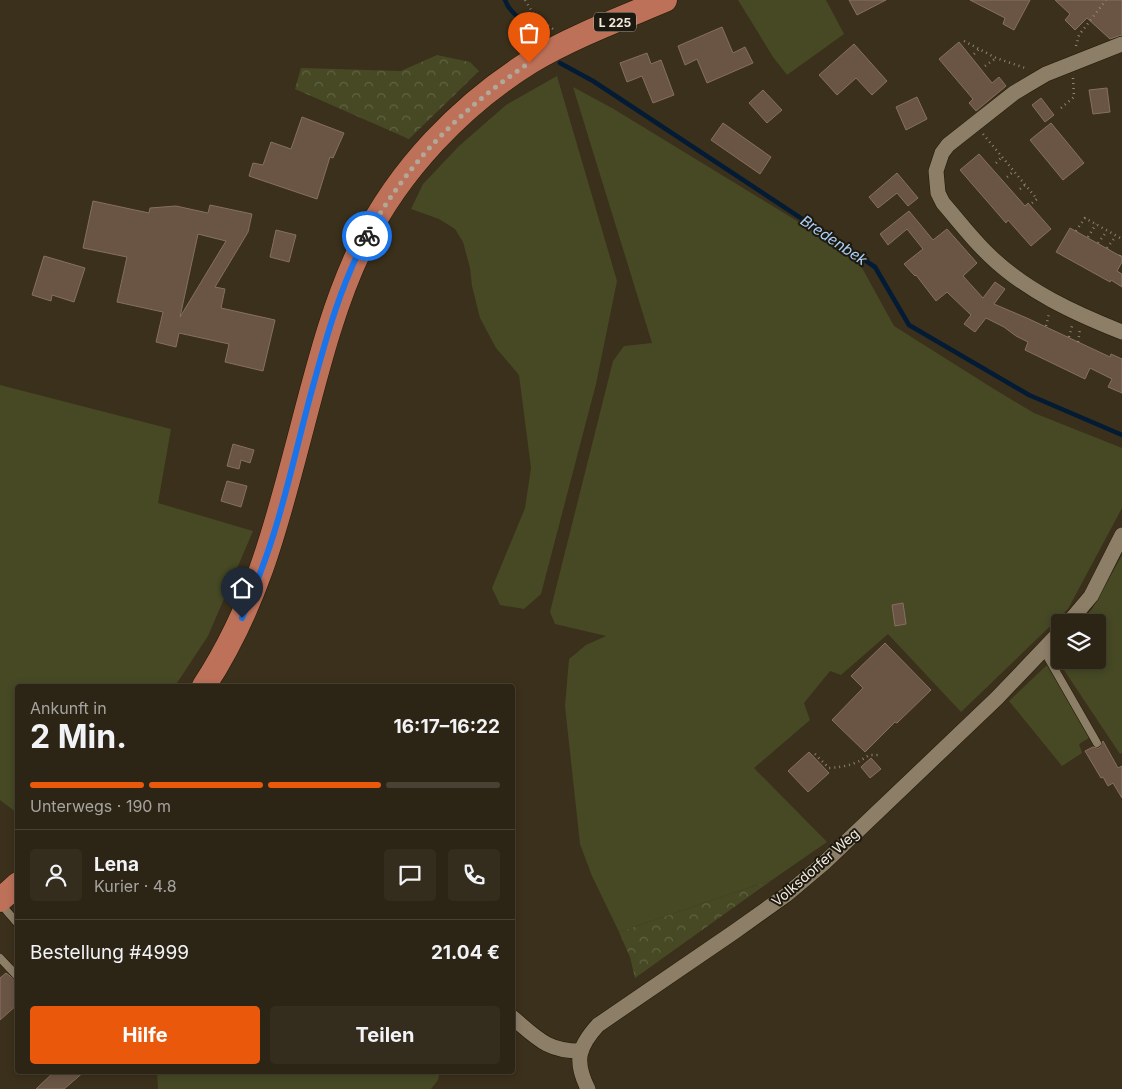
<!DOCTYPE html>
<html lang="de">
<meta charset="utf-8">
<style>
:root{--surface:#2c2414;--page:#342c1d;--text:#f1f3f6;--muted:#a6a4a0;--line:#484134;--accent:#ea580c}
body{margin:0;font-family:Inter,sans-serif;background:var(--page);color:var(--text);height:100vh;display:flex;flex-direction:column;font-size:19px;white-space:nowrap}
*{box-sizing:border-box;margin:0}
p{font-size:16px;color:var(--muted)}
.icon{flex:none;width:28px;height:28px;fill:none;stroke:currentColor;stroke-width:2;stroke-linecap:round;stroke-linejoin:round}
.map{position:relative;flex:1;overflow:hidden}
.details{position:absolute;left:15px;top:684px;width:500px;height:390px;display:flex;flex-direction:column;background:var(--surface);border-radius:5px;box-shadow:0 2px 8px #0003,0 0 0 1px var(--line)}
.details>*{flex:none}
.fabs{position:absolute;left:1051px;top:614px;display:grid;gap:10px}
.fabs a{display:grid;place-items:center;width:55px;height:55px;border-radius:5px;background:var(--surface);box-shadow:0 2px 8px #0003,0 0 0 1px var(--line);font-size:25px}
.pin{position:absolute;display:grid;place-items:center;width:42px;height:42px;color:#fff;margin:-51px -21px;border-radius:50% 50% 50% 0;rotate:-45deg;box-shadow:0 0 5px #0007}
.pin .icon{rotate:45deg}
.courier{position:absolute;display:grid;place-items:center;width:50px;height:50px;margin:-25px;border:4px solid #1a73e8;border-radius:50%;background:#fff;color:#222;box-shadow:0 1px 6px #0007}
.head em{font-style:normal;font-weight:700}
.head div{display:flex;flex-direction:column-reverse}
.head{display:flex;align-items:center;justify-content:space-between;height:85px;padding:0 15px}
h1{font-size:32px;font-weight:700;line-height:38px}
.bar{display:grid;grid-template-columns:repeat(4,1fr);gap:8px 5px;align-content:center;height:60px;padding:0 15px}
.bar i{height:6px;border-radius:4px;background:var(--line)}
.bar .selected{background:var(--accent)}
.bar p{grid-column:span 4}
.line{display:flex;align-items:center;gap:12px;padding:0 15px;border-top:1px solid var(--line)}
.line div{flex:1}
.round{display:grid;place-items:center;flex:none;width:52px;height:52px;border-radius:5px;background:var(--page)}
.cta{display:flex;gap:10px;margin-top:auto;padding:10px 15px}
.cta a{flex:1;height:58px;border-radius:5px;background:var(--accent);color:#fff;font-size:20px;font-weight:700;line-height:58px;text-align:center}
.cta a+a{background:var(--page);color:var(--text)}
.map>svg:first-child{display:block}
.grass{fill:#464924}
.forest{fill:url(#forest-crowns)}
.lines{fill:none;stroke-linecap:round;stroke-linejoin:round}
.stream{stroke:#031b34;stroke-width:4.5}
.building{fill:#6a5545;stroke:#86705f;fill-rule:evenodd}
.service-casing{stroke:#221804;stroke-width:9}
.minor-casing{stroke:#221804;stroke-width:16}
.primary-casing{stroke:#221804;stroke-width:25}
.path{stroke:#8f8574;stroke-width:2.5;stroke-dasharray:1 4;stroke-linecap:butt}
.service{stroke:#8c7e67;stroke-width:8}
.minor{stroke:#8c7e67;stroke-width:15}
.primary{stroke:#be7159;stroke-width:24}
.done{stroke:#b1a899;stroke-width:5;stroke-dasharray:0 9}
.route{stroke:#1a73e8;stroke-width:6}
.labels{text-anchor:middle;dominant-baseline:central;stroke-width:4;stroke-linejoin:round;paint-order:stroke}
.shield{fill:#1e190f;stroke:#b2ab9f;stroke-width:1}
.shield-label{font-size:12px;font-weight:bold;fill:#f1e9dd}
.street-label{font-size:14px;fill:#f1e9dd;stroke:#1e190f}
.water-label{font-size:15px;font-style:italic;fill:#abd1fa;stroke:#1e190f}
</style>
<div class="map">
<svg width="1122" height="1089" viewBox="0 0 1122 1089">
<defs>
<pattern id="forest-crowns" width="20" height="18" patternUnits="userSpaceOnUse" patternTransform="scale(1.25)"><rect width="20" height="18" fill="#464924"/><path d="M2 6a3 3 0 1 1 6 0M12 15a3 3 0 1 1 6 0" fill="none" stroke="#616343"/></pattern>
</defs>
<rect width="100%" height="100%" fill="#3b301b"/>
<g class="grass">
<polygon points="738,0 826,0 844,34 787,75 773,57"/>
<polygon points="557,76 617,281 596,384 541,594 524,609 500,605 492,588 525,508 531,468 519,375 496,348 480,318 472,286 470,268 463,242 455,229 439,219 411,209 423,184 459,146 506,105"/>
<polygon points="573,87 612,108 812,230 861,266 894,326 994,389 1034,413 1122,448 1122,508 1068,609 961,712 888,634 841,675 830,671 804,703 810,720 754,768 827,842 772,880 619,932 592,876 580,844 565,706 569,659 586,645 606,636 555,624 550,612 613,361 624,346 652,343"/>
<polygon points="0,385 171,429 158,503 253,531 208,636 175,686 18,686 17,813 0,800"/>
<polygon points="1122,555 1122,753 1120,754 1054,655 1060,647 1060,660 1098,660 1098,622 1081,622 1092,609"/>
<polygon points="1047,665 1089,738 1079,744 1082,753 1062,766 1009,701"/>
<polygon points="157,1071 440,1071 438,1080 431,1089 158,1089"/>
</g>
<g class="forest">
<polygon points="437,55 470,62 479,71 409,139 295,89 301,68 401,71"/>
<polygon points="772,880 635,978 630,957 619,932"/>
</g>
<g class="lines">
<g class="stream">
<path d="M505,0C511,17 532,26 546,34"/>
<polyline points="560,63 593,81 875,267 909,325 1029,395 1122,435"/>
</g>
</g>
<g class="building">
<polygon points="849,0 886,0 857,15"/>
<polygon points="970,0 1030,0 1014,30 1003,24 1005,18"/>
<polygon points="1055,0 1122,0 1122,35 1110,39 1087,18 1075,30 1065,20 1070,14"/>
<polygon points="722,27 733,53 745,47 753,63 707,83 697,59 685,65 678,46"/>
<polygon points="959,42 992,83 999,77 1006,86 976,111 969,103 973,99 939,59"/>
<polygon points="854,44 887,81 872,95 856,78 837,95 819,75"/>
<polygon points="647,53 651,64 661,60 674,95 653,103 642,76 627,82 620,63"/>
<polygon points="1107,88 1110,112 1093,114 1089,90"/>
<polygon points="763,90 782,110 767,123 749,103"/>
<polygon points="917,97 927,119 906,130 896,107"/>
<polygon points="1041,98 1054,115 1045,122 1032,105"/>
<polygon points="302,117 344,133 333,158 330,157 317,199 249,176 253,163 263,165 271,142 291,149"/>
<polygon points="723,123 771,157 760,174 711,140"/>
<polygon points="1051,123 1084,163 1063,180 1030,140"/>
<polygon points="979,154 1025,206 1028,203 1051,229 1031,246 1008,220 1006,223 960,170"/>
<polygon points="897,173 918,198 908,206 897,193 878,208 869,197"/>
<path d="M93,201L149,213L150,208L176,206L208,213L210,205L252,214L248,232L215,287L225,289L221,308L275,320L263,371L225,362L229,344L179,333L176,347L156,342L163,312L117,302L127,257L83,248ZM198,234L226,241L180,317Z"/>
<polygon points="909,211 933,240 947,229 977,263 963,276 983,298 995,282 1005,289 994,304 1029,319 1110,357 1111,354 1122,359 1122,393 1108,387 1112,379 1090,368 1085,379 1025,350 1028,342 1016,336 1004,327 986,318 975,332 964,324 971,315 947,292 936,301 916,275 915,276 904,264 923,249 907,229 888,245 880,234"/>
<polygon points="1070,228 1122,257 1122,262 1117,271 1122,274 1122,287 1111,280 1110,282 1056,252"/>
<polygon points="276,230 296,235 289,262 270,257"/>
<polygon points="44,256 85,268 74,302 52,295 51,301 32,295"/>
<polygon points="233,444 254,450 250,463 241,460 239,469 227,466"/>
<polygon points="227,481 247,486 241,507 221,501"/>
<polygon points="903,603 906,624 895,626 892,605"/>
<polygon points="885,643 931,690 897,723 895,722 865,752 832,720 863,688 851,676"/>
<polygon points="1103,741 1118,768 1122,766 1122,798 1113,783 1108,786 1103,777 1101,778 1085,751 1093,747 1099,748"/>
<polygon points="809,752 829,773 808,792 788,771"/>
<polygon points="871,758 881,769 870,778 861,767"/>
<polygon points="6,973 18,982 18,1004 0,1020 0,978"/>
<polygon points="55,1071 85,1071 64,1089 36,1089"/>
</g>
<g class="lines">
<g class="service-casing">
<g id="service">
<polyline points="1043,649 1097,743"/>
<polyline points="0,903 18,924"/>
<polyline points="0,958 18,977"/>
</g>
</g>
<g class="minor-casing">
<g id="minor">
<path d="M1122,44L1046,74L1029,84L1014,93L948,145L942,153L936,171L938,193L943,203C958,220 972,239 989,255C1026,291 1074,313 1122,332"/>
<polyline points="1069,622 1091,596 1122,535"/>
<path d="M512,1017C537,1038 547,1051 580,1051"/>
<path d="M588,1089C574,1061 578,1047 598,1025L734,932L786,895L824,863L997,698L1060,632"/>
</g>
</g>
<g class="primary-casing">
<g id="primary">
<path d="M204,686C255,608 275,531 298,443C316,375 332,306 363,243C399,170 461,105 530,62C572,37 620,19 665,0"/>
<polyline points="0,900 18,884"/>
</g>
</g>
<g class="path">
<polyline points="525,0 534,15 553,29"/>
<polyline points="964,41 996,58 1028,69"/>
<polyline points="1076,46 1079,35 1106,0"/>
<polyline points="974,54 979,49"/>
<polyline points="985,66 996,58"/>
<polyline points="1061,108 1074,97 1073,78"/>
<polyline points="983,134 1037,199 1032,203"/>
<polyline points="996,163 1002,157"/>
<polyline points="1007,177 1014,171"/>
<polyline points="1020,189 1025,185"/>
<polyline points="1076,231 1085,218 1122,239"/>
<polyline points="1088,237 1096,224"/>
<polyline points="1098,243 1107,231"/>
<polyline points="1107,248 1116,236"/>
<polyline points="1120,256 1122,252"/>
<polyline points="1046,326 1049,314"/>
<polyline points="1069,337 1072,326"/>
<polyline points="1078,342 1080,329"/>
<path d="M815,754L829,768C845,767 857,764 869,755H879"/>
</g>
<use href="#service" class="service"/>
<use href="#minor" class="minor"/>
<use href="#primary" class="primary"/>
</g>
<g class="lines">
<path class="done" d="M367,236C406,164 462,108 529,63"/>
<path class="route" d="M242,618C254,590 265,562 274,533C288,488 298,442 310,397C325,342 340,285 367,236"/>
</g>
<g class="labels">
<rect class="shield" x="594" y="12.5" width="42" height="19" rx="4"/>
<g class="shield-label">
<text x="615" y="22">L 225</text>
</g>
<g class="street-label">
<text transform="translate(815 867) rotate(-41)">Volksdorfer Weg</text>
</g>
<g class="water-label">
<text transform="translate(834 240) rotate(34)">Bredenbek</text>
</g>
</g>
</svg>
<div class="fabs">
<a><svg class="icon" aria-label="layers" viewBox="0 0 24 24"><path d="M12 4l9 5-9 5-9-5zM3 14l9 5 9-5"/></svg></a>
</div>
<div class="pin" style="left:529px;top:63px;background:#ea580c"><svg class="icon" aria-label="bag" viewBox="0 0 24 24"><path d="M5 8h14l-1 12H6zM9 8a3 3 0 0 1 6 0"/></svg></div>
<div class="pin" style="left:242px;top:618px;background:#1f2937"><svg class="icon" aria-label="home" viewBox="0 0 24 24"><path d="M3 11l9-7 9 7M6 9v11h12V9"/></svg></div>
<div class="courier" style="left:367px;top:236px"><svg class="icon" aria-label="bike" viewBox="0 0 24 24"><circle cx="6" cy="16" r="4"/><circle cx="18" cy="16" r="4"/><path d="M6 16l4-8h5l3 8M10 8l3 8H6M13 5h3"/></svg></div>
<section class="details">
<div class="head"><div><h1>2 Min.</h1><p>Ankunft in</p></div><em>16:17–16:22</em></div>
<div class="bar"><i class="selected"></i><i class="selected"></i><i class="selected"></i><i></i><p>Unterwegs · 190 m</p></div>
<div class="line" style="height:90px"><a class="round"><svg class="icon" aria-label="person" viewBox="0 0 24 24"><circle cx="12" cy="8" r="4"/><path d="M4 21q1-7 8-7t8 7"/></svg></a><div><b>Lena</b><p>Kurier · 4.8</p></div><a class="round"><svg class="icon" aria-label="chat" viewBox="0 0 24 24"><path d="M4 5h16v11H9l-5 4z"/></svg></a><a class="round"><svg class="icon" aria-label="phone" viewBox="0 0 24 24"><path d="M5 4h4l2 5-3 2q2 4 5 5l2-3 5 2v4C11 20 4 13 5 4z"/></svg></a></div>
<div class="line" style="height:65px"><div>Bestellung #4999</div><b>21.04 €</b></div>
<div class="cta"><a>Hilfe</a><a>Teilen</a></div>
</section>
</div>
